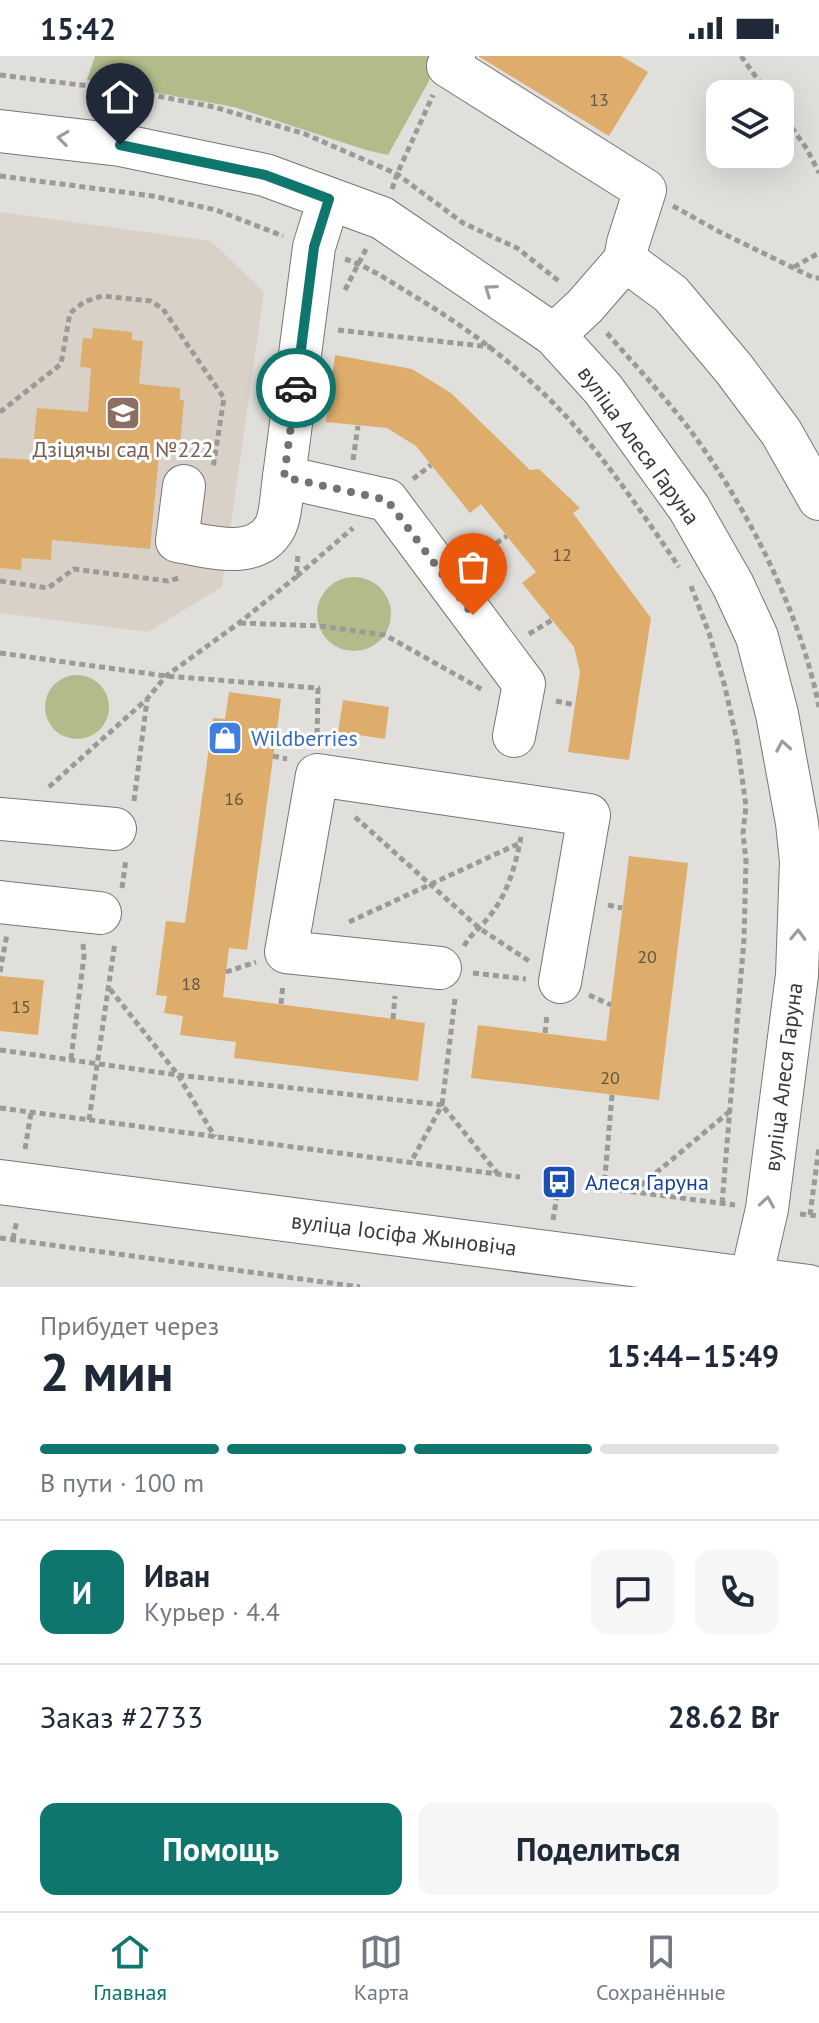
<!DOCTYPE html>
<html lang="ru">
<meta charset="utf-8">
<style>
:root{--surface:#fff;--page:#f6f6f7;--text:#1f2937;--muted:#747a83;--line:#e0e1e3;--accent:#0f766e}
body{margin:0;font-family:"PT Sans",sans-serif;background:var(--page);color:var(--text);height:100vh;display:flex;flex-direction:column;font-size:30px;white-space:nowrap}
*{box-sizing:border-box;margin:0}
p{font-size:26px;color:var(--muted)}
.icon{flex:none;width:44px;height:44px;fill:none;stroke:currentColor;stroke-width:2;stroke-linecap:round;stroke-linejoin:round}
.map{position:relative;height:1231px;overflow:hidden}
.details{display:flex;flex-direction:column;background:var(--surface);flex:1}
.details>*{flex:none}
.buttons{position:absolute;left:706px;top:24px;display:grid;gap:16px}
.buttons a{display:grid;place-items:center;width:88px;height:88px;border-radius:16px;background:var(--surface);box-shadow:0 8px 32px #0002;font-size:40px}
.pin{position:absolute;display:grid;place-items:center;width:68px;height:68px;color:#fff;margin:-82px -34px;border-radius:50% 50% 50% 0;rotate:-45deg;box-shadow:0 0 8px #0007}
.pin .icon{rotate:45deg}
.courier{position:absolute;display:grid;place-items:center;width:80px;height:80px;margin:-40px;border:6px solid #0f766e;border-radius:50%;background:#fff;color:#222;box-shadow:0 2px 10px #0007}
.head em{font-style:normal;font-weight:700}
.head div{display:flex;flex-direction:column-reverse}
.head{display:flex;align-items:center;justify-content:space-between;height:136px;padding:0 40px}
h1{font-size:52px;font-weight:700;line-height:60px}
.bar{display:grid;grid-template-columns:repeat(4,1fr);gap:12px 8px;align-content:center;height:96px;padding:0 40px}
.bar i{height:10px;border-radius:6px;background:var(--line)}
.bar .selected{background:var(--accent)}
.bar p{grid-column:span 4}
.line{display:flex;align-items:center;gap:20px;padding:0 40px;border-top:2px solid var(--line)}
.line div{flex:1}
.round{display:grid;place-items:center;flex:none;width:84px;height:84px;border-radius:16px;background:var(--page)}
.action{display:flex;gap:16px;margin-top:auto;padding:16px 40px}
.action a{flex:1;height:92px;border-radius:16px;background:var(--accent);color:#fff;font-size:32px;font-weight:700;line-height:92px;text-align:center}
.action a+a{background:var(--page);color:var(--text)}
.status{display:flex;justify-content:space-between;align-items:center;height:56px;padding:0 40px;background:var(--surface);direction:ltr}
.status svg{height:22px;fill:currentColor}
.tabs{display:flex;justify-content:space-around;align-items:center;height:112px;border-top:2px solid var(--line);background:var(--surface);font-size:22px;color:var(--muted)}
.tabs a{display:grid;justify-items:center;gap:4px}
.tabs .selected{color:var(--accent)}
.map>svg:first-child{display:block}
.built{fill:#d9d1c8}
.green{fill:#b2bc8a}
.building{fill:#dead6b}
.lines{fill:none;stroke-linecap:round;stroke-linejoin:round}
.minor-casing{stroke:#797673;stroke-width:44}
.major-casing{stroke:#797673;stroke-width:46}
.path{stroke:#9c9a97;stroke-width:5;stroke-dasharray:6 4;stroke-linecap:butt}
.minor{stroke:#fff;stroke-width:42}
.major{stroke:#fff;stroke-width:44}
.oneway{stroke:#9c9c9c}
.done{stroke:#747371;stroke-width:8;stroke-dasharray:0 14.4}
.route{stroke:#0f766e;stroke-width:10}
.labels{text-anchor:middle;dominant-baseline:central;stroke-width:6;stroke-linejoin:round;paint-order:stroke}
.number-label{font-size:18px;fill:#635645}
.street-label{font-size:22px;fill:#3a3938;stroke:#fff}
.education-label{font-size:22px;fill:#785e54;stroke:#fff}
.shop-label{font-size:22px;fill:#366cbe;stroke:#fff;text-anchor:start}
.transit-label{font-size:22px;fill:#164399;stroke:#fff;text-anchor:start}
</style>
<div class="status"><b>15:42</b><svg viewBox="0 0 49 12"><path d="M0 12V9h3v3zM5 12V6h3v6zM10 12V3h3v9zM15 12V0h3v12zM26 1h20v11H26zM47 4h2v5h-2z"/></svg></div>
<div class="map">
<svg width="819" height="1231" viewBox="0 0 819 1231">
<rect width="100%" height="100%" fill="#e1dfdb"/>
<polygon class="built" points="0,156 211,185 264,236 222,531 148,576 0,557"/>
<g class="green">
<polygon points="95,0 434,0 429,25 388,99 366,94 234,51 87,24"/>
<circle cx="354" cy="558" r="37"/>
<circle cx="77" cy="651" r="32"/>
</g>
<g class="building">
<polygon points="478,0 621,0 648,16 609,80"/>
<polygon points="93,272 132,276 132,284 143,285 139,328 180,332 180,344 184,344 180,390 160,388 150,493 52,484 51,504 22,502 21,514 0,512 0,402 32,404 37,352 88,356 91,312 80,311 83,282 92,283"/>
<polygon points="335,299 412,313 451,337 530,414 539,413 580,452 573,457 651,562 629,704 568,696 580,616 574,591 522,527 536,516 481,448 470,457 416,390 387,372 326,366"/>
<polygon points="229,636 281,643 247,894 229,892 223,941 425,967 418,1025 234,1002 236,986 180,979 183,960 164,957 167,940 156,939 166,865 185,867 213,662 225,663"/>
<polygon points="343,644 389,651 385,683 338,676"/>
<polygon points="629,800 688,807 659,1044 471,1022 478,969 606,985"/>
<polygon points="0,920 44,924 38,979 0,975"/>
</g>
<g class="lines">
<g class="minor-casing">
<g id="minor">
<polyline points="454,0 448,10 645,134 628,187 625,204"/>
<polyline points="0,75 120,89 265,119 382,162 554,279 603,333 689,452 733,529 757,581 777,658 797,767 801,805 797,919 767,1153 749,1231"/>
<polyline points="329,143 314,191 284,421 387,444 524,628 514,680"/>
<polyline points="554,279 585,250 625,204 671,238 734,313 781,376 819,443"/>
<path d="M184,430L177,485C209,490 256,506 275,471C281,460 282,434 284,421"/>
<polyline points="0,763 115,773"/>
<polyline points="0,846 100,857"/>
<polyline points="440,912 286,896 317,719 589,759 560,926"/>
</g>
</g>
<g class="major-casing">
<polyline id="major" points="0,1126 809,1231"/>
</g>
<g class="path">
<polyline points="741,0 768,38"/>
<polyline points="0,19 137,36 214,51 305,78 397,118 463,167 517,192 560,226"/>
<polyline points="780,55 807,93 819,117"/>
<polyline points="0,120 153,140 216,154 283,180"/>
<polyline points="392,133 397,118 433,39"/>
<polyline points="673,150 718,175 814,222 819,222"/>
<path d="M345,203C370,211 392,227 414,240C468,272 519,311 562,356C606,403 643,458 679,511"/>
<polyline points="794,211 819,197"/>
<polyline points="345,234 366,193"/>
<polyline points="338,274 491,291"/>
<path d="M607,277C634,308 662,338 687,370C746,448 800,555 819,651"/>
<polyline points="0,356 61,308 70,257 84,246 102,240 151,245 163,253 224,342 213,412"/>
<polyline points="353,404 358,370"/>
<polyline points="413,423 431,409"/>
<polyline points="471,504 507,480"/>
<polyline points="297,520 353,472"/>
<polyline points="0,525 48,532 74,513 168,525 179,522"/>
<polyline points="691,530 709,577 725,631 737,685 746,750 743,777 746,805 744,883 722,1148"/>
<polyline points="240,567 320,570 385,579 483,634"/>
<polyline points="529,578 552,564"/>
<polyline points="0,597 166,620 318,632 317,686"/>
<polyline points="556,645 575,649"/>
<polyline points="273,700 287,703"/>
<polyline points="49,731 147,643 166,620 239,567 296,521 298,499"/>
<polyline points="134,745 147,644"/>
<polyline points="355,761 479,872 529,905"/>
<polyline points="122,832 126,803"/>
<polyline points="608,849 622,852"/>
<polyline points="349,866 522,786"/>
<path d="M464,890C470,879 480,872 488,862C508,838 515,811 521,781"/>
<polyline points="0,916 7,878"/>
<polyline points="226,916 256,906"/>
<polyline points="473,917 526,923"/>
<polyline points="110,933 178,1019 215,1081"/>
<polyline points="589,939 611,949"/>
<polyline points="455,943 442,1049 498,1118"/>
<polyline points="281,948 283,928"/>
<polyline points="393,963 395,940"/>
<polyline points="545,977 547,958"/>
<polyline points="0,994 178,1019 442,1049 411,1106"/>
<polyline points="71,1003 84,900 83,888"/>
<polyline points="612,1039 604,1132 735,1149"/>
<polyline points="0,1052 520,1121"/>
<polyline points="89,1064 115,886"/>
<polyline points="25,1093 31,1057"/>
<polyline points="633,1136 729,1056"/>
<polyline points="800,1158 819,1160"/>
<polyline points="810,1159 819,1091"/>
<polyline points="553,1164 559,1126"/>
<polyline points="0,1182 360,1231"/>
<polyline points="13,1183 17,1164"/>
</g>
<use href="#minor" class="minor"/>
<use href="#major" class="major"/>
</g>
<defs><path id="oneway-chevron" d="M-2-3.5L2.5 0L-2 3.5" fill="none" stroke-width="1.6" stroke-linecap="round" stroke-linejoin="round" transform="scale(2)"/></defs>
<g class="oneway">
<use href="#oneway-chevron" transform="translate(63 82) rotate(-173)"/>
<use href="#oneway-chevron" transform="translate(490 234) rotate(-145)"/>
<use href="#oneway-chevron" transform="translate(783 690) rotate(-100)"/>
<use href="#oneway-chevron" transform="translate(798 879) rotate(-88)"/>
<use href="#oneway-chevron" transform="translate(767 1146) rotate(-81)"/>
</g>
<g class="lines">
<polyline class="done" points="296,332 284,421 387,444 473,559"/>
<polyline class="route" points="120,89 265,119 329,143 314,191 296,332"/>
</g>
<defs>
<g id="school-square" transform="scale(1.8)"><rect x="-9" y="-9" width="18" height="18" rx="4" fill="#8d6e63" stroke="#fff"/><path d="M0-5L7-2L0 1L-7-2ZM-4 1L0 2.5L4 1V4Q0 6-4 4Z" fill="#fff"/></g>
<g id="shop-square" transform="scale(1.8)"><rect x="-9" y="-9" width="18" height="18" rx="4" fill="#3f7fe0" stroke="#fff"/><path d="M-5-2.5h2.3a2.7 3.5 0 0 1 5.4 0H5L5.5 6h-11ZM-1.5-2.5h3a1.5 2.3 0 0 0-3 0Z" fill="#fff"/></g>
<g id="bus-square" transform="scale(1.8)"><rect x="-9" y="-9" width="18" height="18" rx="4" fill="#1a4fb4" stroke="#fff"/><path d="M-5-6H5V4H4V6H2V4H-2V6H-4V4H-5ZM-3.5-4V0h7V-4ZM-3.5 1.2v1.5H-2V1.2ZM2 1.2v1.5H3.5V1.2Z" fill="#fff"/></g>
</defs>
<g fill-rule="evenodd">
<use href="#school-square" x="123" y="357"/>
<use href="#shop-square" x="225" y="682"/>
<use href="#bus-square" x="559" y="1126"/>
</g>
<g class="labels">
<g class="number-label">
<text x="599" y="43">13</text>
<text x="562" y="498">12</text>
<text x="234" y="742">16</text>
<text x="647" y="900">20</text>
<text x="191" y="927">18</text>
<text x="21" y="950">15</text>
<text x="610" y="1021">20</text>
</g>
<g class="street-label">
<text transform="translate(639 389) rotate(54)">вуліца Алеся Гаруна</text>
<text transform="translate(783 1021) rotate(-83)">вуліца Алеся Гаруна</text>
<text transform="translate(404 1178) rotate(7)">вуліца Іосіфа Жыновіча</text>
</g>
<g class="education-label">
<text x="123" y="393">Дзіцячы сад №222</text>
</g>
<g class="shop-label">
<text x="251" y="682">Wildberries</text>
</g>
<g class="transit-label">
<text x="585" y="1126">Алеся Гаруна</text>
</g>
</g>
</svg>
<div class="buttons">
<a><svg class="icon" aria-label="layers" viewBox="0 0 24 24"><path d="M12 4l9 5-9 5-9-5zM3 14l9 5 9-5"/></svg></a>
</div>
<div class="pin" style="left:473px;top:559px;background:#ea580c"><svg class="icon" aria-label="bag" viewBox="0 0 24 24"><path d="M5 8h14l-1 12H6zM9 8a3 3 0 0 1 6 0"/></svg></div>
<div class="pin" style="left:120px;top:89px;background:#1f2937"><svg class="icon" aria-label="home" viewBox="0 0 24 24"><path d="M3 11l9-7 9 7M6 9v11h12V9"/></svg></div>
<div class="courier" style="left:296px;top:332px"><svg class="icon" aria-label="car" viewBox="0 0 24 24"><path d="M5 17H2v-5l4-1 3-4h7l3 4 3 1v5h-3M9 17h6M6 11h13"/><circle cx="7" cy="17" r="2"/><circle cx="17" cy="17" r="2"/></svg></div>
</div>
<section class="details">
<div class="head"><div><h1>2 мин</h1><p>Прибудет через</p></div><em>15:44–15:49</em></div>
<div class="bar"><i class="selected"></i><i class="selected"></i><i class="selected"></i><i></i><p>В пути · 100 m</p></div>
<div class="line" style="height:144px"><b class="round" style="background:var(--accent);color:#fff">И</b><div><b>Иван</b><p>Курьер · 4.4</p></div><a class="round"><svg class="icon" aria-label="chat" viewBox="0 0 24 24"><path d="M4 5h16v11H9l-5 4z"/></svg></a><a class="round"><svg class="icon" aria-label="phone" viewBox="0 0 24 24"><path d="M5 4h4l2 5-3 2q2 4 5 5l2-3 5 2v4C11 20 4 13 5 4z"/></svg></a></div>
<div class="line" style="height:104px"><div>Заказ #2733</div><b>28.62 Br</b></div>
<div class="action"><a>Помощь</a><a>Поделиться</a></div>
</section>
<nav class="tabs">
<a class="selected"><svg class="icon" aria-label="home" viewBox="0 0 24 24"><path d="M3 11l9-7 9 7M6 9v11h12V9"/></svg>Главная</a>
<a><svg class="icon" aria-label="map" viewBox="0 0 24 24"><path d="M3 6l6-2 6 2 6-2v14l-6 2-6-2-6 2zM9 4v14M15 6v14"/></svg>Карта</a>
<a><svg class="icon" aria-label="saved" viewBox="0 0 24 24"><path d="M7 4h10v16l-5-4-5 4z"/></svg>Сохранённые</a>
</nav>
